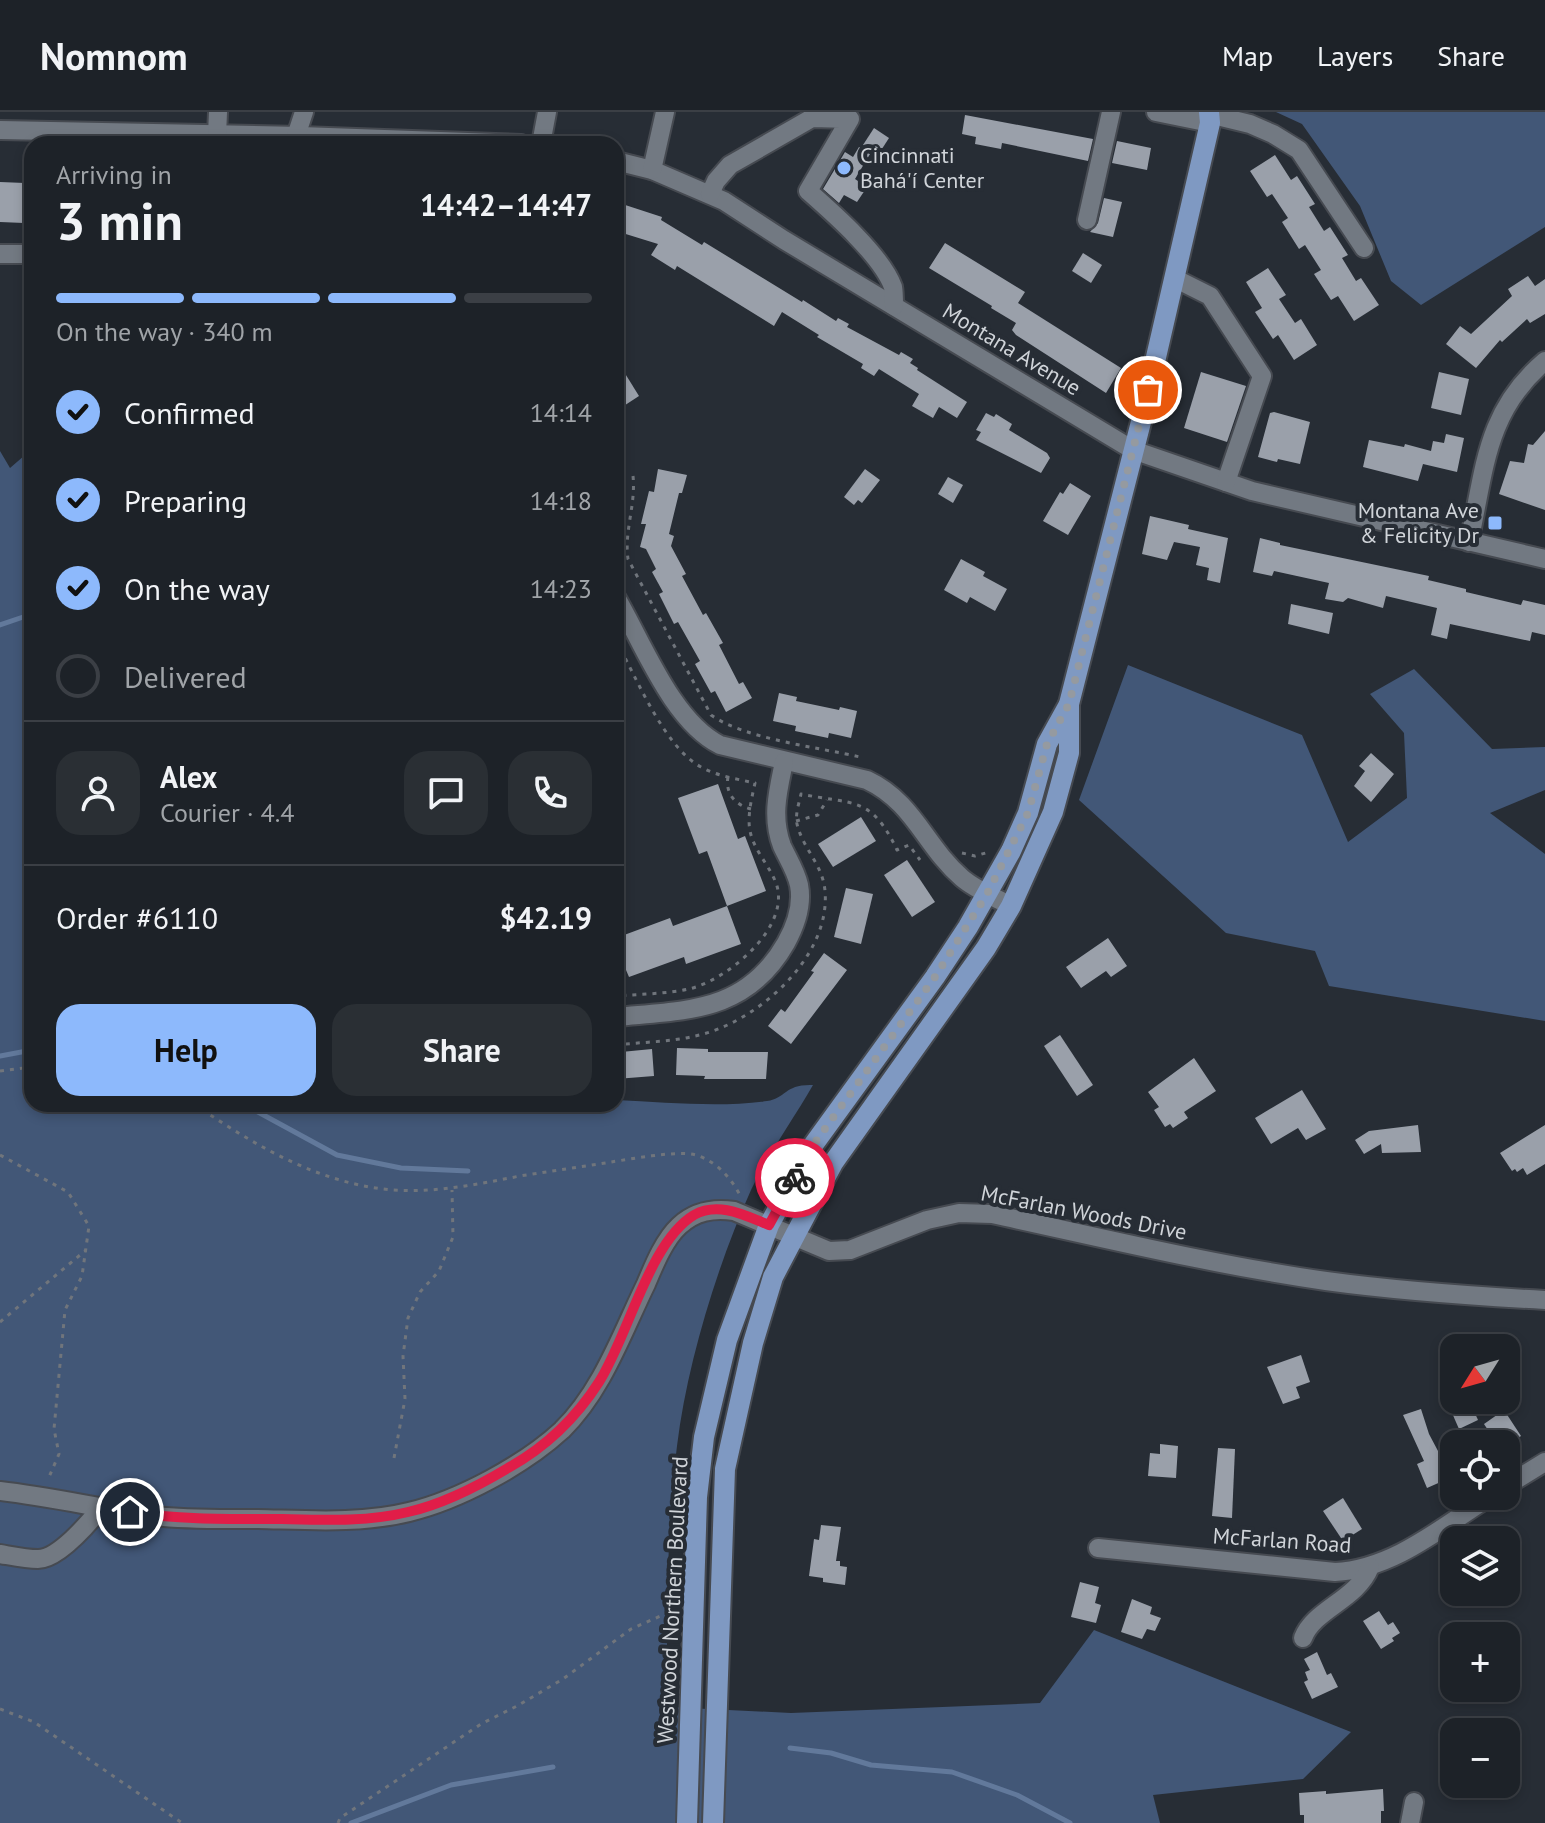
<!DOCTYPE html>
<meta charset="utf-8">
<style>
:root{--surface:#1d2228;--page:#2a2f34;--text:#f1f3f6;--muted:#a0a4a8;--line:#3b3f45;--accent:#8db9fc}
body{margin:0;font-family:"PT Sans",sans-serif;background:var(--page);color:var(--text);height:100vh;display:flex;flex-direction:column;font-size:30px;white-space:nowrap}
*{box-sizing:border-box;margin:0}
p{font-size:26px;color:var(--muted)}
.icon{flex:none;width:44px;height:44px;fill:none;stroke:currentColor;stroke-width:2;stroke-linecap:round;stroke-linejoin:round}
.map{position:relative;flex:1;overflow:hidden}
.details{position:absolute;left:24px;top:24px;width:600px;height:976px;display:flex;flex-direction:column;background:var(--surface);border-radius:24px;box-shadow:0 4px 12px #0003,0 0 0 2px var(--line)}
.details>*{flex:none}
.needle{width:52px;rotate:233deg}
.buttons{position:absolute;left:1440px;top:1222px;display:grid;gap:16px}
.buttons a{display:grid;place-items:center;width:80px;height:80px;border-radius:16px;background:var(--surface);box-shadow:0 4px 12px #0003,0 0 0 2px var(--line);font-size:40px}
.pin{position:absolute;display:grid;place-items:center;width:68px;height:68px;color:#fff;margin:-34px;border:4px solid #fff;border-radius:50%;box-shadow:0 2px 8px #0007}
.courier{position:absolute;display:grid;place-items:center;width:80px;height:80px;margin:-40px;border:6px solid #e11d48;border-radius:50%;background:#fff;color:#222;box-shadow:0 2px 10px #0007}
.head em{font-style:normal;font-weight:700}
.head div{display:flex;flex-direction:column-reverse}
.head{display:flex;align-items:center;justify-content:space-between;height:136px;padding:0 32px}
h1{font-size:52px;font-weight:700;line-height:60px}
.bar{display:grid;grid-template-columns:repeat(4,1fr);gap:12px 8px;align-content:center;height:96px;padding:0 32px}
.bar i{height:10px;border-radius:6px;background:var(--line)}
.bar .selected{background:var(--accent)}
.bar p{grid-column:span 4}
.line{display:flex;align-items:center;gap:20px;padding:0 32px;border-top:2px solid var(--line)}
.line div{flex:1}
.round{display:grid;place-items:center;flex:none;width:84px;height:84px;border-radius:24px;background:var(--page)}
ol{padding:0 32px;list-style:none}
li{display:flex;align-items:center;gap:24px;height:88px}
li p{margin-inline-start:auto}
li .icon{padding:8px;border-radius:50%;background:var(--accent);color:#111;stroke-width:4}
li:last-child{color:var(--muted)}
li i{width:44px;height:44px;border:4px solid var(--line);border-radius:50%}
.button{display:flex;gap:16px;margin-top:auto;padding:16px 32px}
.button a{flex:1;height:92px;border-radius:24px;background:var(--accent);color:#111;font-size:32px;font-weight:700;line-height:92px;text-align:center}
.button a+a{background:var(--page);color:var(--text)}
header{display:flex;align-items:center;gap:48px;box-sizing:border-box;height:112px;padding:0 40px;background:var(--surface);border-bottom:2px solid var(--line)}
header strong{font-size:38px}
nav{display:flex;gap:44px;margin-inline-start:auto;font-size:28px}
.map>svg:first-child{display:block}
.forest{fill:#425777}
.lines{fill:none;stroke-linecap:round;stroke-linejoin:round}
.stream{stroke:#62799b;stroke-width:5}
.building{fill:#9aa0aa}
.minor-casing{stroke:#464a51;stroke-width:22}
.major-casing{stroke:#464a51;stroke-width:24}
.path{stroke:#70757c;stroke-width:3;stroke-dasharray:4 6;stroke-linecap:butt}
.minor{stroke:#727982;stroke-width:18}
.major{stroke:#7f99c2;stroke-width:20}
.done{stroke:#959aa0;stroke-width:8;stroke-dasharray:0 14.4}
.route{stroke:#e11d48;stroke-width:10}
.poi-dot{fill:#8db9fc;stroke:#272d35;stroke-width:3}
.labels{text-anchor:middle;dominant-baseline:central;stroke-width:8;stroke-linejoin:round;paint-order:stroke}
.poi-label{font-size:22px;fill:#d0d4d9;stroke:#272d35;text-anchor:start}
.street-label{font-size:22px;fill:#d0d4d9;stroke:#272d35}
</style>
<header>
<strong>Nomnom</strong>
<nav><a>Map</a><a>Layers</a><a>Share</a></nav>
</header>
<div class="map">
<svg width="1545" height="1711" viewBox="0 0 1545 1711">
<rect width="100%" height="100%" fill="#272d35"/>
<g class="forest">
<polygon points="1276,0 1545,0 1545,115 1421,193 1391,169 1360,94 1302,12"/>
<path d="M32,337V992H420L423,995L461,999L536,997L550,992H616V988C666,990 717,996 767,989C787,986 784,972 813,973C793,1008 768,1042 751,1078C717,1154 687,1252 677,1334C666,1421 667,1508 667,1595L791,1601L1040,1591L1094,1518L1351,1620L1303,1667L1153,1683L1160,1711H0V339L10,356Z"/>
<polygon points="1128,553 1302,623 1348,730 1407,686 1404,621 1370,582 1414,557 1492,637 1545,635 1545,678 1490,701 1545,742 1545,909 1329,874 1315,839 1226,821 1079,688"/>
</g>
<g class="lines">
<g class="stream">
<polyline points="0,513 32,502"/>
<polyline points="0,944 32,938"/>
<polyline points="243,992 337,1043 401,1056 468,1059"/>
<polyline points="790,1636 831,1641 871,1653 952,1660 1017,1683 1070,1711"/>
<polyline points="351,1711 451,1673 553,1655"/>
</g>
</g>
<g class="building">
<polygon points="965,3 1093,27 1088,49 1002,31 1001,37 975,32 976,25 962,22"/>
<polygon points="874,16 889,26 878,43 863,33"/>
<polygon points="1117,29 1151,36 1147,58 1112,51"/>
<polygon points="859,35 870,42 855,67 867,75 857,90 844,83 839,91 823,77 845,40 853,45"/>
<polygon points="1275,43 1291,68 1297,64 1315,92 1309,95 1324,119 1330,115 1348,143 1342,146 1356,169 1361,166 1379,193 1354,209 1338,184 1331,188 1314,162 1321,158 1305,133 1299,137 1282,110 1288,106 1272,82 1267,85 1250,59"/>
<polygon points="0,70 25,71 24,111 0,110"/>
<polygon points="1104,86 1122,90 1113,125 1090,120 1098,111"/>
<polygon points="616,90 662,105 661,108 702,133 704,130 802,190 803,188 836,209 838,206 849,212 847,215 899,243 901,240 913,247 910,251 918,256 917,258 967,290 957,306 939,295 933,306 912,294 919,282 879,257 874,264 861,256 863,252 817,225 819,223 782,200 774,214 677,154 675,158 651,143 658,132 616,119"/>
<polygon points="945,131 1025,180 1018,191 1121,256 1106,281 1016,223 1012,218 1016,211 991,196 992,194 929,156"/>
<polygon points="1083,141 1102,153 1091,171 1072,159"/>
<polygon points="1268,156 1286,183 1279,187 1295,211 1301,207 1317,233 1294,248 1278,223 1273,227 1255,200 1262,196 1246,170"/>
<polygon points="1528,164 1535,174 1545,167 1545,202 1530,211 1527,207 1502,230 1500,228 1476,256 1446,232 1460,214 1471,222 1512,184 1508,177"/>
<polygon points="616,247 639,284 616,299"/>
<polygon points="1201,260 1246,274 1227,330 1184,316"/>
<polygon points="1439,260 1469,267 1461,303 1431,296"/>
<polygon points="1274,300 1310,310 1300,352 1278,347 1277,350 1258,345 1270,301"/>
<polygon points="986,301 994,305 996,302 1012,312 1009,318 1047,341 1050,346 1041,361 976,328 981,320 976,318"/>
<polygon points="1545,319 1545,398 1499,382 1510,349 1524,351 1528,332 1533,333"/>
<polygon points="1446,322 1464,326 1457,360 1423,352 1418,369 1363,355 1369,328 1404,335 1405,332 1431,339 1433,329 1444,331"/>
<polygon points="658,357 687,363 682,381 679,381 669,422 674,424 671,434 686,462 682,464 703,503 706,501 723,531 719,533 739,572 743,570 752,586 726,600 715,579 711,581 695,552 700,549 678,510 674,512 659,482 663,480 652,460 656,457 646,437 640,435 646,412 641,412 649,379 654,380"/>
<polygon points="865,357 880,368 862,391 858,388 854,393 844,385"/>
<polygon points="948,365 963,373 953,391 938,382"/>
<polygon points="1070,371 1091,384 1068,423 1043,409 1060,380 1063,382"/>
<polygon points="1150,404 1189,413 1188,417 1228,426 1220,471 1207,468 1209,456 1196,453 1200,435 1174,430 1167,448 1142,442"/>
<polygon points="1260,426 1280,431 1280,433 1429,464 1428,468 1466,477 1466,480 1521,493 1523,488 1545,493 1545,523 1532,520 1530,529 1450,512 1447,527 1431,523 1437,496 1386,484 1383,496 1348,486 1343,490 1325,487 1329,471 1274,459 1272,464 1253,460"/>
<polygon points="961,447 985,460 983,464 1007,477 995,499 970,485 967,491 944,478"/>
<polygon points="1291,492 1333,501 1329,522 1288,512"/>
<polygon points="779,581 797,585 796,589 839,598 840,595 857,599 851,626 829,621 828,626 795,619 796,614 773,609"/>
<polygon points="1371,641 1394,662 1371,690 1354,674 1365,659 1359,654"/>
<polygon points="718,672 738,727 745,724 766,779 727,794 707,739 699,742 678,686"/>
<polygon points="861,705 876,729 833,755 818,732"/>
<polygon points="907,748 935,790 912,805 884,763"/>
<polygon points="846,776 873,782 861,832 834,825"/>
<polygon points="727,794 741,832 686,852 684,845 629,865 626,858 616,862 616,826 670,806 673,814"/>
<polygon points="1108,826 1127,854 1111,865 1106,859 1081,876 1066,855"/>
<polygon points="824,841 847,858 791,932 768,914 781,897 785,900 814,860 811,859"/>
<polygon points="1060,923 1093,973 1077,984 1044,934"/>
<polygon points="677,936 708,937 708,940 768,940 766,967 704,967 705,964 676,963"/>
<polygon points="652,937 654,964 616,967 616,943 621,942 621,940"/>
<polygon points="1194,946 1216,979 1184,1000 1188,1006 1173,1016 1170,1012 1165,1015 1154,998 1159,995 1148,980"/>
<polygon points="1302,978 1326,1017 1306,1028 1298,1016 1271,1032 1255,1006"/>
<polygon points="1418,1013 1421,1040 1382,1041 1381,1032 1364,1042 1355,1028 1369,1019"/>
<polygon points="1545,1013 1545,1052 1527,1063 1523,1056 1517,1060 1515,1057 1512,1059 1500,1041"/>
<polygon points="1301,1243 1310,1270 1296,1275 1300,1286 1283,1292 1267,1255"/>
<polygon points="1462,1288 1469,1288 1478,1308 1459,1317 1449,1294"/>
<polygon points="1421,1297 1429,1322 1438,1339 1442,1337 1452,1365 1427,1376 1417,1352 1424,1349 1403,1303"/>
<polygon points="1504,1298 1521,1324 1509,1332 1497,1332 1484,1312"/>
<polygon points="1160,1332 1178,1334 1176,1366 1148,1364 1150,1341 1160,1342"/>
<polygon points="1218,1336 1235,1337 1232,1406 1212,1404"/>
<polygon points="1343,1386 1362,1417 1343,1429 1323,1399"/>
<polygon points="821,1413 841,1415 836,1449 840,1449 840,1454 847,1455 845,1473 823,1470 823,1466 809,1464 814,1427 819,1428"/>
<polygon points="1080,1470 1099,1475 1095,1491 1101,1493 1096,1511 1071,1505"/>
<polygon points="1132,1487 1152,1495 1150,1502 1161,1506 1155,1519 1147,1517 1142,1527 1121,1520"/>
<polygon points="1379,1499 1388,1513 1393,1510 1400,1521 1392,1526 1394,1529 1381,1537 1363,1509"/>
<polygon points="1317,1540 1327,1563 1331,1561 1338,1575 1312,1587 1304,1570 1308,1568 1305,1560 1310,1558 1304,1547"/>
<polygon points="1383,1677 1384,1699 1381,1699 1381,1711 1304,1711 1304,1703 1300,1703 1299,1681 1326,1679 1326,1682"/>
</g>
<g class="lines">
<g class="minor-casing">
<g id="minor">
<polyline points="1156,0 1210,11"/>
<polyline points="1217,4 1250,12 1273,22 1299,38 1364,136"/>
<polyline points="0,18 301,24 521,32"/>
<polyline points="217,23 218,0"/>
<polyline points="296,24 304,0"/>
<polyline points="541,32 547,0"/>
<polyline points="616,49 652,58 724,89 784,128 1133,338 1252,379 1545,447"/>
<polyline points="652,58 665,0"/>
<path d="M710,82L716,69L730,53L812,6L850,7L808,79C833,101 882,144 893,175C894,180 894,189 894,194"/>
<polyline points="1087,108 1111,0"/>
<polyline points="0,142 32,142"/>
<polyline points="1174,166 1210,184 1262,264 1226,370"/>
<path d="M1469,430C1485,358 1485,300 1545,249"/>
<path d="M616,485C643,531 672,609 720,633L867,668C914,690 925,734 962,766C976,778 994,785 1011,794"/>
<path d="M616,905C687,898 746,901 786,831C796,813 803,794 799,773C796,759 788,747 782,734C771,705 778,679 784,650"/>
<polyline points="1506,1374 1545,1350"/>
<path d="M0,1379C52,1385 103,1397 155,1404C189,1408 224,1407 258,1407C307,1408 361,1412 409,1400C459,1388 524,1353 562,1318C602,1279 622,1221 646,1172C654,1153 664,1128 679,1114C695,1099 713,1096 734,1099L829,1139L850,1138L927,1108L959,1101L992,1102C1103,1126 1214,1153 1326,1169C1399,1179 1472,1184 1545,1188"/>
<path d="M1098,1436L1335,1460C1394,1457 1443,1414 1491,1384"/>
<path d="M0,1442C12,1444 26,1447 38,1447C58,1447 88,1412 101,1396"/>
<path d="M1303,1526C1314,1497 1357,1488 1370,1455"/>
<polyline points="1410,1711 1414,1690"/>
</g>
</g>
<g class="major-casing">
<g id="major">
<polyline points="687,1711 697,1385 704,1325 727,1228 769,1113 811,1036 935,865 968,815 1011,739 1028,701 1047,632 1068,594"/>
<polyline points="713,1711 725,1357 753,1231 773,1165 833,1051 986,836 1011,794 1053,700 1069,641 1069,592 1142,306 1210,11 1209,0"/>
</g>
</g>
<g class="path">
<path d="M633,364C636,393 624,419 628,447L711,603C745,627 817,635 860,645"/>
<path d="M616,529C637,566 664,635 701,655C717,664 737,667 755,671C752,685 747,704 750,719C754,739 771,755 777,774C789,817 727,868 689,877C666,882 640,882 616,884"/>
<path d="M728,665C725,681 735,693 751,697"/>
<polyline points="796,709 818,703 827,688"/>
<polyline points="962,741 975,744 989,740"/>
<path d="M616,933C642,930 670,930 695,924C755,912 831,846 825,779C823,753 803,737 797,712C795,703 799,691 801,682C853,693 871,683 897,738L909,733L920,748"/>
<polyline points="0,959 32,955"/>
<path d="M194,992C254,1033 319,1072 393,1078C437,1081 478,1072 520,1064C551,1059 581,1055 611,1050C631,1047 678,1038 696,1043C717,1050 730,1065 740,1083"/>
<polyline points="0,1043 68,1080 89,1114 82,1164 65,1198 54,1317 59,1342 49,1365"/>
<polyline points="0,1210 86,1138"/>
<polyline points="394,1346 405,1287 403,1244 408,1206 420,1180 439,1159 453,1125 452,1078"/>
<polyline points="0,1597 34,1610 182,1711"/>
<polyline points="338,1711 340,1706 481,1612 517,1594 563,1567 631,1517 674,1498"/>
</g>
<use href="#minor" class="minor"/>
<use href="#major" class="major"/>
</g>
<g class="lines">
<polyline class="done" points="795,1066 811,1036 935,865 987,782 1028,701 1047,632 1069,592 1148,278"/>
<path class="route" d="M130,1400C180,1408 231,1407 282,1407C323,1408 368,1410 408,1400C443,1392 478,1374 508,1356C546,1335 576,1306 599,1270C628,1225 649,1130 694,1103C719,1089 746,1104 769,1113L795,1066"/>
</g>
<g class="poi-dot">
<circle cx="844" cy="56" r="8"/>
<rect x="1487" y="403" width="16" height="16" rx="4"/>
</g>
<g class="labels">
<g class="poi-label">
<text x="860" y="43">Cincinnati<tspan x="860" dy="25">Bahá'í Center</tspan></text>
<text x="1479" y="398" text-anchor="end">Montana Ave<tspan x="1479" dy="25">&amp; Felicity Dr</tspan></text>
</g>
<g class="street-label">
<text transform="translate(1012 237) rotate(31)">Montana Avenue</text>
<text transform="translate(1084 1100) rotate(11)">McFarlan Woods Drive</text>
<text transform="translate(1282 1428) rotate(4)">McFarlan Road</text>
<text transform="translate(672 1488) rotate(-87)">Westwood Northern Boulevard</text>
</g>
</g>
</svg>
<div class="buttons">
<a><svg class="needle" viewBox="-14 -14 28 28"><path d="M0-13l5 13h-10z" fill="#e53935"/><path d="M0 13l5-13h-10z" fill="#a0a4a8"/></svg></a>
<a><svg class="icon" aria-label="locate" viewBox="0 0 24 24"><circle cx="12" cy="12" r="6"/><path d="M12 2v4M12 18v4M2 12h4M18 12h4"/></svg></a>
<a><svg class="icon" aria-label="layers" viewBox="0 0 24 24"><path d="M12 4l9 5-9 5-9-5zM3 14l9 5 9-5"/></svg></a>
<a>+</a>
<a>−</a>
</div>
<div class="pin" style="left:1148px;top:278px;background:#ea580c"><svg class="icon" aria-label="bag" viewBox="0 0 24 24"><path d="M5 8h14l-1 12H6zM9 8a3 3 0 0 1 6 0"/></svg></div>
<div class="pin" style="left:130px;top:1400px;background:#1f2937"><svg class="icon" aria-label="home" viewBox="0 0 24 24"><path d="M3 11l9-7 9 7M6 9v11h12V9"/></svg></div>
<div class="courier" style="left:795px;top:1066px"><svg class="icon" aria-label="bike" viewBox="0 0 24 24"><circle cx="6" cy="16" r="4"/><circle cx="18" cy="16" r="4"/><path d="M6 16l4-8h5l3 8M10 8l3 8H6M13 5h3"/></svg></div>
<section class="details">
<div class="head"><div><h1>3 min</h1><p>Arriving in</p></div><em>14:42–14:47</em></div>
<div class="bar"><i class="selected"></i><i class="selected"></i><i class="selected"></i><i></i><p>On the way · 340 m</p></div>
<ol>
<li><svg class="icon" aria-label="check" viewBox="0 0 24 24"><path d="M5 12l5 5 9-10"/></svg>Confirmed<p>14:14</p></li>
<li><svg class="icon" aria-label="check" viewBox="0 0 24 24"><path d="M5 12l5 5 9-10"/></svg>Preparing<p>14:18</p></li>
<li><svg class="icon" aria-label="check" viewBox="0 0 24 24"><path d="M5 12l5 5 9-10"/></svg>On the way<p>14:23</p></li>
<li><i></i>Delivered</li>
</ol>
<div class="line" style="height:144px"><a class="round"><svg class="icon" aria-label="person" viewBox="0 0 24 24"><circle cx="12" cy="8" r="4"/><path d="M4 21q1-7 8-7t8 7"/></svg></a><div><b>Alex</b><p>Courier · 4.4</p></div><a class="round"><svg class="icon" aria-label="chat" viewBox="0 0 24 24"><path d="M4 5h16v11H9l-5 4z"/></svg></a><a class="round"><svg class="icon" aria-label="phone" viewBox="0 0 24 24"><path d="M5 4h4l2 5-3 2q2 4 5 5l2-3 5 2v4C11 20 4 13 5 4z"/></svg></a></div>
<div class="line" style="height:104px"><div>Order #6110</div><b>$42.19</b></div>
<div class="button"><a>Help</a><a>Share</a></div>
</section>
</div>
